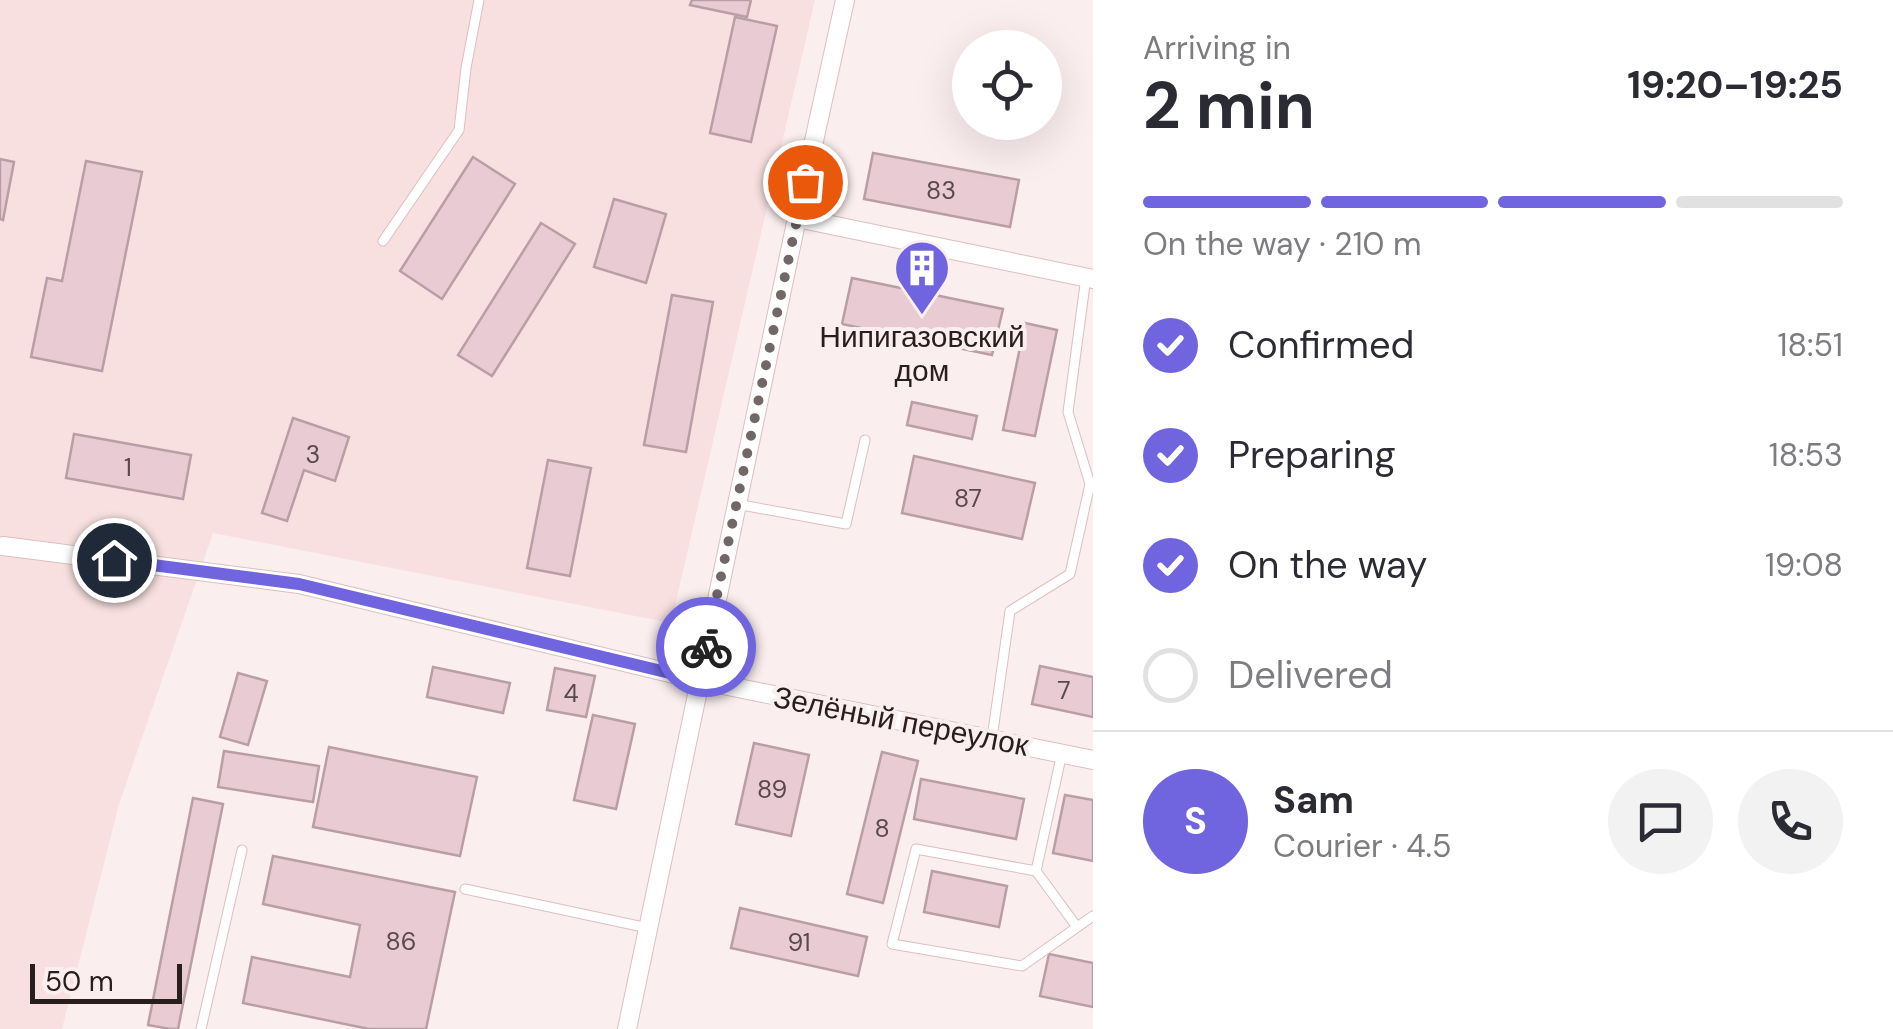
<!DOCTYPE html>
<meta charset="utf-8">
<style>
:root{--surface:#fff;--page:#f2f2f3;--text:#2b2b33;--muted:#7c7c81;--line:#e1e1e2;--accent:#7064df}
body{margin:0;font-family:"DM Sans",sans-serif;background:var(--page);color:var(--text);height:100vh;display:flex;flex-direction:column;font-size:38px;white-space:nowrap}
*{box-sizing:border-box;margin:0}
p{font-size:32px;color:var(--muted)}
.icon{flex:none;width:55px;height:55px;fill:none;stroke:currentColor;stroke-width:2;stroke-linecap:round;stroke-linejoin:round}
.map{position:relative;flex:1;overflow:hidden}
.details{display:flex;flex-direction:column;background:var(--surface);width:800px}
.details>*{flex:none}
.fabs{position:absolute;left:952px;top:30px;display:grid;gap:20px}
.fabs a{display:grid;place-items:center;width:110px;height:110px;border-radius:50%;background:var(--surface);box-shadow:0 10px 40px #0002;font-size:50px}
.scale{position:absolute;left:30px;bottom:25px;width:152px;box-sizing:border-box;padding-left:10px;border:5px solid #291e1e;border-top:0;font-size:28px;line-height:35px;white-space:nowrap;color:#291e1e;-webkit-text-stroke:8px #fbeeee;paint-order:stroke}
.pin{position:absolute;display:grid;place-items:center;width:85px;height:85px;color:#fff;margin:-42px;border:5px solid #fff;border-radius:50%;box-shadow:0 2px 10px #0007}
.courier{position:absolute;display:grid;place-items:center;width:100px;height:100px;margin:-50px;border:8px solid #7064df;border-radius:50%;background:#fff;color:#222;box-shadow:0 2px 12px #0007}
.head em{font-style:normal;font-weight:700}
.head div{display:flex;flex-direction:column-reverse}
.head{display:flex;align-items:center;justify-content:space-between;height:170px;padding:0 50px}
h1{font-size:65px;font-weight:700;line-height:75px}
.bar{display:grid;grid-template-columns:repeat(4,1fr);gap:15px 10px;align-content:center;height:120px;padding:0 50px}
.bar i{height:12px;border-radius:8px;background:var(--line)}
.bar .current{background:var(--accent)}
.bar p{grid-column:span 4}
.line{display:flex;align-items:center;gap:25px;padding:0 50px;border-top:2px solid var(--line)}
.line div{flex:1}
.round{display:grid;place-items:center;flex:none;width:105px;height:105px;border-radius:52px;background:var(--page)}
ol{padding:0 50px;list-style:none}
li{display:flex;align-items:center;gap:30px;height:110px}
li p{margin-inline-start:auto}
li .icon{padding:10px;border-radius:50%;background:var(--accent);color:#fff;stroke-width:4}
li:last-child{color:var(--muted)}
li i{width:55px;height:55px;border:5px solid var(--line);border-radius:50%}
main{display:flex;flex:1;min-height:0}
.map>svg:first-child{display:block}
.built{fill:#f8e0e0}
.building{fill:#e9cbd4;stroke:#ba9ea6;stroke-width:2.5}
.lines{fill:none;stroke-linecap:round;stroke-linejoin:round}
.lane-casing{stroke:#ddbfbf;stroke-width:11}
.street-casing{stroke:#ddbfbf;stroke-width:20}
.lane{stroke:#fff;stroke-width:9}
.street{stroke:#fff;stroke-width:18}
.done{stroke:#726767;stroke-width:10;stroke-dasharray:0 18}
.route{stroke:#7064df;stroke-width:12}
.labels{text-anchor:middle;dominant-baseline:central;stroke-width:8;stroke-linejoin:round;paint-order:stroke}
.number-label{font-size:25px;fill:#59494c}
.poi-label{font-size:30px;fill:#291e1e;stroke:#fbeeee}
.street-label{font-size:30px;fill:#291e1e;stroke:#fbeeee}
</style>
<main>
<div class="map">
<svg width="1093" height="1029" viewBox="0 0 1093 1029">
<rect width="100%" height="100%" fill="#fbeeee"/>
<polygon class="built" points="0,0 815,0 671,623 213,533 119,804 62,1029 0,1029"/>
<g class="building">
<polygon points="692,0 751,0 747,17 690,5"/>
<polygon points="735,17 777,26 751,142 710,133"/>
<polygon points="873,153 1019,180 1010,227 864,199"/>
<polygon points="473,157 515,184 442,299 400,271"/>
<polygon points="0,159 14,162 3,220 0,219"/>
<polygon points="86,161 142,172 102,371 31,357 47,278 62,281"/>
<polygon points="614,199 666,214 646,283 594,267"/>
<polygon points="541,223 575,244 492,376 458,355"/>
<polygon points="852,278 1003,309 992,355 842,324"/>
<polygon points="672,295 713,302 686,452 644,445"/>
<polygon points="1025,323 1057,330 1035,436 1003,430"/>
<polygon points="912,402 977,416 972,439 907,425"/>
<polygon points="293,418 349,437 335,481 304,470 287,521 262,513"/>
<polygon points="74,434 191,455 183,499 66,478"/>
<polygon points="914,456 1035,483 1022,539 902,513"/>
<polygon points="548,460 591,468 570,576 527,568"/>
<polygon points="1040,666 1093,677 1093,717 1032,704"/>
<polygon points="433,667 510,683 503,713 427,697"/>
<polygon points="555,668 595,676 586,717 547,710"/>
<polygon points="238,673 267,681 248,745 220,737"/>
<polygon points="593,715 635,724 616,809 574,800"/>
<polygon points="754,743 809,755 791,836 736,824"/>
<polygon points="329,747 477,777 460,856 313,827"/>
<polygon points="224,751 319,766 313,802 218,787"/>
<polygon points="882,752 918,761 883,903 847,894"/>
<polygon points="921,779 1024,799 1016,839 914,819"/>
<polygon points="1065,795 1093,800 1093,861 1053,853"/>
<polygon points="193,798 223,804 178,1029 170,1029 148,1025"/>
<polygon points="273,856 455,892 426,1029 369,1029 243,1003 252,957 350,977 360,925 263,904"/>
<polygon points="932,871 1007,886 999,927 924,912"/>
<polygon points="740,908 867,937 858,976 731,948"/>
<polygon points="1049,954 1093,963 1093,1007 1040,996"/>
</g>
<g class="lines">
<g class="lane-casing">
<g id="lane">
<polyline points="383,241 459,130 466,68 479,0"/>
<polyline points="736,504 846,524 865,440"/>
<polyline points="992,738 1010,611 1070,574 1090,484 1068,412 1086,277"/>
<polyline points="1062,753 1036,871 916,849 892,944 1022,966 1093,916"/>
<polyline points="1036,871 1077,927"/>
<polyline points="465,889 648,928"/>
<polyline points="201,1029 242,850"/>
</g>
</g>
<g class="street-casing">
<g id="street">
<polyline points="797,218 1093,279"/>
<polyline points="3,546 299,584 699,680 1093,760"/>
<polyline points="627,1029 797,218 845,0"/>
</g>
</g>
<use href="#lane" class="lane"/>
<use href="#street" class="street"/>
</g>
<g class="lines">
<polyline class="done" points="706,647 805,182"/>
<polyline class="route" points="114,560 299,584 699,680 706,647"/>
</g>
<defs>
<g id="building-pin" transform="scale(2.875)"><path d="M0 17L-7.5 6A9.5 9.5 0 1 1 7.5 6Z" fill="#7064df" stroke="#fbeeee"/><path d="M-4-6H4V6H1V3H-1V6H-4ZM-2.5-4.3h1.7v1.8h-1.7ZM.8-4.3h1.7v1.8H.8ZM-2.5-1h1.7V.8h-1.7ZM.8-1h1.7V.8H.8Z" fill="#fff"/></g>
</defs>
<g fill-rule="evenodd">
<use href="#building-pin" x="922" y="268"/>
</g>
<g class="labels">
<g class="number-label">
<text x="941" y="190">83</text>
<text x="313" y="454">3</text>
<text x="128" y="467">1</text>
<text x="968" y="498">87</text>
<text x="1064" y="690">7</text>
<text x="571" y="693">4</text>
<text x="772" y="789">89</text>
<text x="882" y="828">8</text>
<text x="401" y="941">86</text>
<text x="799" y="942">91</text>
</g>
<g class="poi-label">
<text x="922" y="336">Нипигазовский<tspan x="922" dy="34">дом</tspan></text>
</g>
<g class="street-label">
<text transform="translate(901 721) rotate(11)">Зелёный переулок</text>
</g>
</g>
</svg>
<div class="fabs">
<a><svg class="icon" aria-label="locate" viewBox="0 0 24 24"><circle cx="12" cy="12" r="6"/><path d="M12 2v4M12 18v4M2 12h4M18 12h4"/></svg></a>
</div>
<div class="scale">50 m</div>
<div class="pin" style="left:805px;top:182px;background:#ea580c"><svg class="icon" aria-label="bag" viewBox="0 0 24 24"><path d="M5 8h14l-1 12H6zM9 8a3 3 0 0 1 6 0"/></svg></div>
<div class="pin" style="left:114px;top:560px;background:#1f2937"><svg class="icon" aria-label="home" viewBox="0 0 24 24"><path d="M3 11l9-7 9 7M6 9v11h12V9"/></svg></div>
<div class="courier" style="left:706px;top:647px"><svg class="icon" aria-label="bike" viewBox="0 0 24 24"><circle cx="6" cy="16" r="4"/><circle cx="18" cy="16" r="4"/><path d="M6 16l4-8h5l3 8M10 8l3 8H6M13 5h3"/></svg></div>
</div>
<section class="details">
<div class="head"><div><h1>2 min</h1><p>Arriving in</p></div><em>19:20–19:25</em></div>
<div class="bar"><i class="current"></i><i class="current"></i><i class="current"></i><i></i><p>On the way · 210 m</p></div>
<ol>
<li><svg class="icon" aria-label="check" viewBox="0 0 24 24"><path d="M5 12l5 5 9-10"/></svg>Confirmed<p>18:51</p></li>
<li><svg class="icon" aria-label="check" viewBox="0 0 24 24"><path d="M5 12l5 5 9-10"/></svg>Preparing<p>18:53</p></li>
<li><svg class="icon" aria-label="check" viewBox="0 0 24 24"><path d="M5 12l5 5 9-10"/></svg>On the way<p>19:08</p></li>
<li><i></i>Delivered</li>
</ol>
<div class="line" style="height:180px"><b class="round" style="background:var(--accent);color:#fff">S</b><div><b>Sam</b><p>Courier · 4.5</p></div><a class="round"><svg class="icon" aria-label="chat" viewBox="0 0 24 24"><path d="M4 5h16v11H9l-5 4z"/></svg></a><a class="round"><svg class="icon" aria-label="phone" viewBox="0 0 24 24"><path d="M5 4h4l2 5-3 2q2 4 5 5l2-3 5 2v4C11 20 4 13 5 4z"/></svg></a></div>
</section>
</main>
